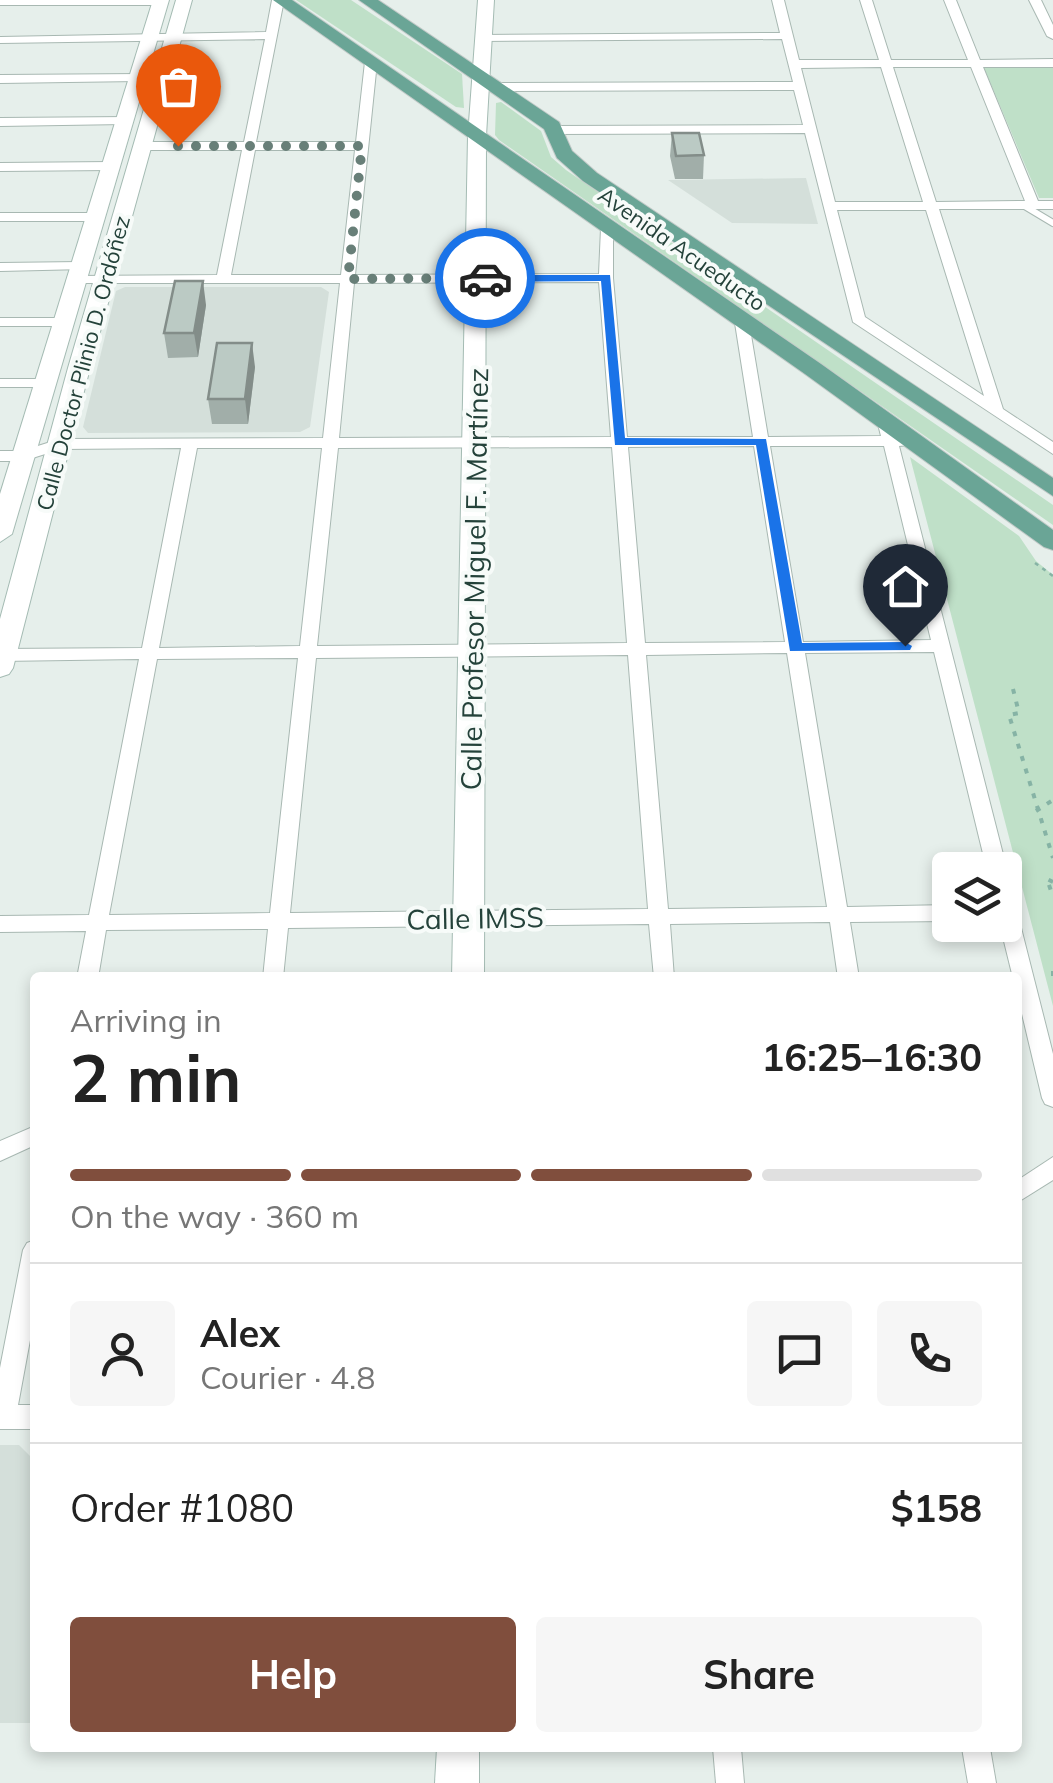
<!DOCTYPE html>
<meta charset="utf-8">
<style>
:root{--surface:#fff;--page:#f6f6f6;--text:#222;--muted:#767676;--line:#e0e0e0;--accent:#804e3d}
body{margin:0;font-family:Mulish,sans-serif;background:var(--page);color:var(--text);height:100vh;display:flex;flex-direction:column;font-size:38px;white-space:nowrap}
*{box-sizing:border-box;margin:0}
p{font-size:32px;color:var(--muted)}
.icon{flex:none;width:55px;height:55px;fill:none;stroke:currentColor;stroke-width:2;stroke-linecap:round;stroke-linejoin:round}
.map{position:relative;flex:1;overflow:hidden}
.sheet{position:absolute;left:30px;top:972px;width:992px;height:780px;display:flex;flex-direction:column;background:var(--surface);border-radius:10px;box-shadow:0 5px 15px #0003}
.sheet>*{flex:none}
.fabs{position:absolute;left:932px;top:852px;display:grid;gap:20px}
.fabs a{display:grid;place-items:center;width:90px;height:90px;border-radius:10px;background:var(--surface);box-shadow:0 5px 15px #0003;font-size:50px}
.pin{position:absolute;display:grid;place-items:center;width:85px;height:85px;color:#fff;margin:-102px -42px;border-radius:50% 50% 50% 0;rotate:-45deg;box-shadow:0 0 10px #0007}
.pin .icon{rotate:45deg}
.courier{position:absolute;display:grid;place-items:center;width:100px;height:100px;margin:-50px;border:8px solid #1a73e8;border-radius:50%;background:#fff;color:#222;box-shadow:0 2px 12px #0007}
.headline em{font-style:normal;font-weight:700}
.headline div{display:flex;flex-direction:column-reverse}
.headline{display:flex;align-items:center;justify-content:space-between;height:170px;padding:0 40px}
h1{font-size:65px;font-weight:700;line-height:75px}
.bar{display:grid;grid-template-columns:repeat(4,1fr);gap:15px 10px;align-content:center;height:120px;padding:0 40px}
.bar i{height:12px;border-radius:8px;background:var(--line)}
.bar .active{background:var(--accent)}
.bar p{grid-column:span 4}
.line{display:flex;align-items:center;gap:25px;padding:0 40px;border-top:2px solid var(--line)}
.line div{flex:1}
.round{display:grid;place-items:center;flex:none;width:105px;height:105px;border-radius:10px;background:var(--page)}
.primary-button{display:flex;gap:20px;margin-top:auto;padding:20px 40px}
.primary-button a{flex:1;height:115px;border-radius:10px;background:var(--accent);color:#fff;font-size:40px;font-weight:700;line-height:115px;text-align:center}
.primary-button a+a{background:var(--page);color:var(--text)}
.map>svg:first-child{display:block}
.built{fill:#d4dfda}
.green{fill:#bfe0c8}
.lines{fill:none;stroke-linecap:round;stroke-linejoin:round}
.lane-casing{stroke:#a8b8b2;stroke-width:8}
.street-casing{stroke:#a8b8b2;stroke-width:2}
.secondary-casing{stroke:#a4bbb3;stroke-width:2}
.primary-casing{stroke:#c2cac8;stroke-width:2}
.path-far1{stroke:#86b3a5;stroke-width:2.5;stroke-dasharray:4 5;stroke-linecap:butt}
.path{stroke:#86b3a5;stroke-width:4;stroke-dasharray:5 8;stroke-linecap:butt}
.lane{stroke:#fff;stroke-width:6}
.street{fill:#fff;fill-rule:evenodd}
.secondary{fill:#fff;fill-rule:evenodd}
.primary{fill:#6aa596;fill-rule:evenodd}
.wall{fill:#a1aea9}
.shaded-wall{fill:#838d89}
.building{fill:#bbcac4;stroke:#838d89;stroke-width:2.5}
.route{fill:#1a73e8}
.done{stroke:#687f78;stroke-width:10;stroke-dasharray:0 18}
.labels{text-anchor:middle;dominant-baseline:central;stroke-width:8;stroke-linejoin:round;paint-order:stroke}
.far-street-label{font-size:22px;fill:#24423a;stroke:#f7fbf9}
.street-label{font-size:28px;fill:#24423a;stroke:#f7fbf9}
</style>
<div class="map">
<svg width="1053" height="1783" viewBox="0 0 1053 1783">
<rect width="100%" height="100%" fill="#e6efeb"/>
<g class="built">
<polygon points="806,178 818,224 732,223 668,180"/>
<polygon points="125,287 321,287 329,292 310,427 300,432 88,433 83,427 116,291"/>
<polygon points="0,1445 19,1445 35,1461 35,1723 0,1723"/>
</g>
<g class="green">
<polygon points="296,0 351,0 462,74 464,108 456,107"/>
<polygon points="984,68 1053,68 1053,198 1039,198"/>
<polygon points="501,102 541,131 551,157 566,170 1053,505 1053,525 499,140 495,135 496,103"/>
<polygon points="910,457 1019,536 1036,561 1053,575 1053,1006"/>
</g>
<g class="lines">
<g class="lane-casing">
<polyline id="lane" points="1023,205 1053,223"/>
</g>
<g class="street-casing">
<g id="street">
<polygon points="0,0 164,0 166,2 160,5 0,5"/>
<path d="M272,0H284L256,142H356L365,62L371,58L377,62L355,275L599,274L601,228L613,225V278L627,437H753L735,323L742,319L749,323L768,437L881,436L879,428L887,423L892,425L897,436L918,438V444L899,446L1007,870L1005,873V870H987L934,652L805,653L847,907L950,905V921L850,922L859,978H838L830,922L670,924L674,978H654L649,924L288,928L283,978H263L268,929L106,930L98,978H77L86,931L0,932V916L89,915L139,659L0,661V649L142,648L181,448L61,449L23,461H0V451H22L60,439L323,438L340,283H71V277L76,276L217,275L242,150H143L137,146L143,142H244L265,39L0,43V37L266,32ZM255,150H355L341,275H231ZM599,282L611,437L339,438L354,283ZM754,446L785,642L645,643L628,447ZM770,446H884L931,640L803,642ZM612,447L627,643L317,646L338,448ZM197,448H322L300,646L159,648ZM787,653L827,907L668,909L646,655ZM628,655L648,909L290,913L316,658ZM298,658L270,913L109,915L157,659Z"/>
<path d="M772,0H784L799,60H879L860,0H872L891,60H968L944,0H956L980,60L1053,59V67H983L1038,201H1053V209H939L1003,409L1053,442V454L853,322L805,133L555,134L549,130L555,126L803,125L794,90L498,91L492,87L498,83L793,82L782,39L482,41L476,38L482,35L780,33ZM881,67L923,202H835L801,68ZM893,67H971L1025,201L936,202ZM837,210H926L984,396L865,317Z"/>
<polygon points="1029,0 1041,0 1053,25 1053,39 1047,36"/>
<polygon points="142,74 144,77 138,81 0,83 0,75"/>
<polygon points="129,117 129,123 125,124 0,126 0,118"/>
<polygon points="0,163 111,162 117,166 111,170 0,171"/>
<polygon points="0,213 95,213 102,217 95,221 0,221"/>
<polygon points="80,262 85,263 85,269 0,271 0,263"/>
<polygon points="0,318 62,318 69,322 62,326 0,326"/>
<polygon points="0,379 45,379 52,383 45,387 0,387"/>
<polygon points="1005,896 1015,904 1053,1054 1053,1107 1045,1104 1042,1098 1018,997 1018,978 1013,978 1000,925 1005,925"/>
<polygon points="35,1126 35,1145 0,1161 0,1141"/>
<polygon points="1053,1157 1053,1180 1018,1202 1018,1180"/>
<polygon points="35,1240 35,1313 18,1405 35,1405 35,1429 0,1429 0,1368 23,1250 27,1243"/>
<polygon points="713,1748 741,1748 744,1783 716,1783"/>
<polygon points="962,1748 990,1748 996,1783 968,1783"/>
</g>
</g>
<g class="secondary-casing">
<g id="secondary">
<polygon points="153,0 169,0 12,534 0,542 0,494"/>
<polygon points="176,0 192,0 90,368 13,668 9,674 0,677 0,619 68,368"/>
<polygon points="478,0 494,0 486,136 484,978 452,978 468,136"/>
<polygon points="437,1748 479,1748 479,1783 435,1783"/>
</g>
</g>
<g class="primary-casing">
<g id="primary">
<polygon points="273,0 292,0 821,364 1053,530 1053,550 1044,547 805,374"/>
<polygon points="359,0 378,0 559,122 572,151 597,173 1053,478 1053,496 583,181 557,158 544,129"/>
</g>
</g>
<polyline class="path-far1" points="1035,563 1053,576"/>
<g class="path">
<polyline points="1013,689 1019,713 1009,715 1053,858"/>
<polyline points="1036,811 1053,800"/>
<polyline points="1053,882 1047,879 1053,897"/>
<polyline points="1053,971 1053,980"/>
</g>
<use href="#lane" class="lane"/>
<use href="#street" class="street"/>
<use href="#secondary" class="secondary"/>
<use href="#primary" class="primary"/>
</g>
<g class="wall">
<polygon points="672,133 704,155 703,179 675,179 670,156"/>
<polygon points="206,305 198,357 168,358 164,333"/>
<polygon points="255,367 248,424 212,424 208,399"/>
</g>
<g class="shaded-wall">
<polygon points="203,281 206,305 198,357 194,333"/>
<polygon points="252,343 255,367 248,424 245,399"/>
</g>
<g class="building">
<polygon points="672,133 699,133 704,155 676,156"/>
<polygon points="175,281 203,281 194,333 164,333"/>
<polygon points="217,343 252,343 245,399 208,399"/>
</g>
<polygon class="route" points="610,275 625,438 766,439 802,643 905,642 912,646 910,650 790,651 756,445 615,445 601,281 485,282 479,278 485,275"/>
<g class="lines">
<polyline class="done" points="178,146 362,146 348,279 485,278"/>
</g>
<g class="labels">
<g class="far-street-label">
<text transform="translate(682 249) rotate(35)">Avenida Acueducto</text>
<text transform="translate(83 363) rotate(-75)">Calle Doctor Plinio D. Ordóñez</text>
</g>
<g class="street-label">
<text transform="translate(474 579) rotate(-89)">Calle Profesor Miguel F. Martínez</text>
<text transform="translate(475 918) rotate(-1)">Calle IMSS</text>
</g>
</g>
</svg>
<div class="fabs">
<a><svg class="icon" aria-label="layers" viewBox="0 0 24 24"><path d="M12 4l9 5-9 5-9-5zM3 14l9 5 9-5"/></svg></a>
</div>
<div class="pin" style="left:178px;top:146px;background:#ea580c"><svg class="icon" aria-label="bag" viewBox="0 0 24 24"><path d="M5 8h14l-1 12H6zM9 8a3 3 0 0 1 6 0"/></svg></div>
<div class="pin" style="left:905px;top:646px;background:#1f2937"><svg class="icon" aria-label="home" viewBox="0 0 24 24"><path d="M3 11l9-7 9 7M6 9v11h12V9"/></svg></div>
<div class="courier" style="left:485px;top:278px"><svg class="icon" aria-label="car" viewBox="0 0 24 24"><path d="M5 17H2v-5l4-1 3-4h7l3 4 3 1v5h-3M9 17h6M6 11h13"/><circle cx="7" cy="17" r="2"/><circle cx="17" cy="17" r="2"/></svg></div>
<section class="sheet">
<div class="headline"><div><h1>2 min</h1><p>Arriving in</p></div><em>16:25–16:30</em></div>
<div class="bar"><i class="active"></i><i class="active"></i><i class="active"></i><i></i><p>On the way · 360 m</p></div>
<div class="line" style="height:180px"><a class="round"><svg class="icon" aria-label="person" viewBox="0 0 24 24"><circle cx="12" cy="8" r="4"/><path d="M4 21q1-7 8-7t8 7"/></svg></a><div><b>Alex</b><p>Courier · 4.8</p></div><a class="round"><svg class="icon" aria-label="chat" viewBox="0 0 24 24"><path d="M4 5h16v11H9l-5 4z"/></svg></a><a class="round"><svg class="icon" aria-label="phone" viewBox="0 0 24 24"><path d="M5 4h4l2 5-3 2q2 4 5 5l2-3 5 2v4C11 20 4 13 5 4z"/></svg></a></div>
<div class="line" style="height:130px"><div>Order #1080</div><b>$158</b></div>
<div class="primary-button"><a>Help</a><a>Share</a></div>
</section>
</div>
